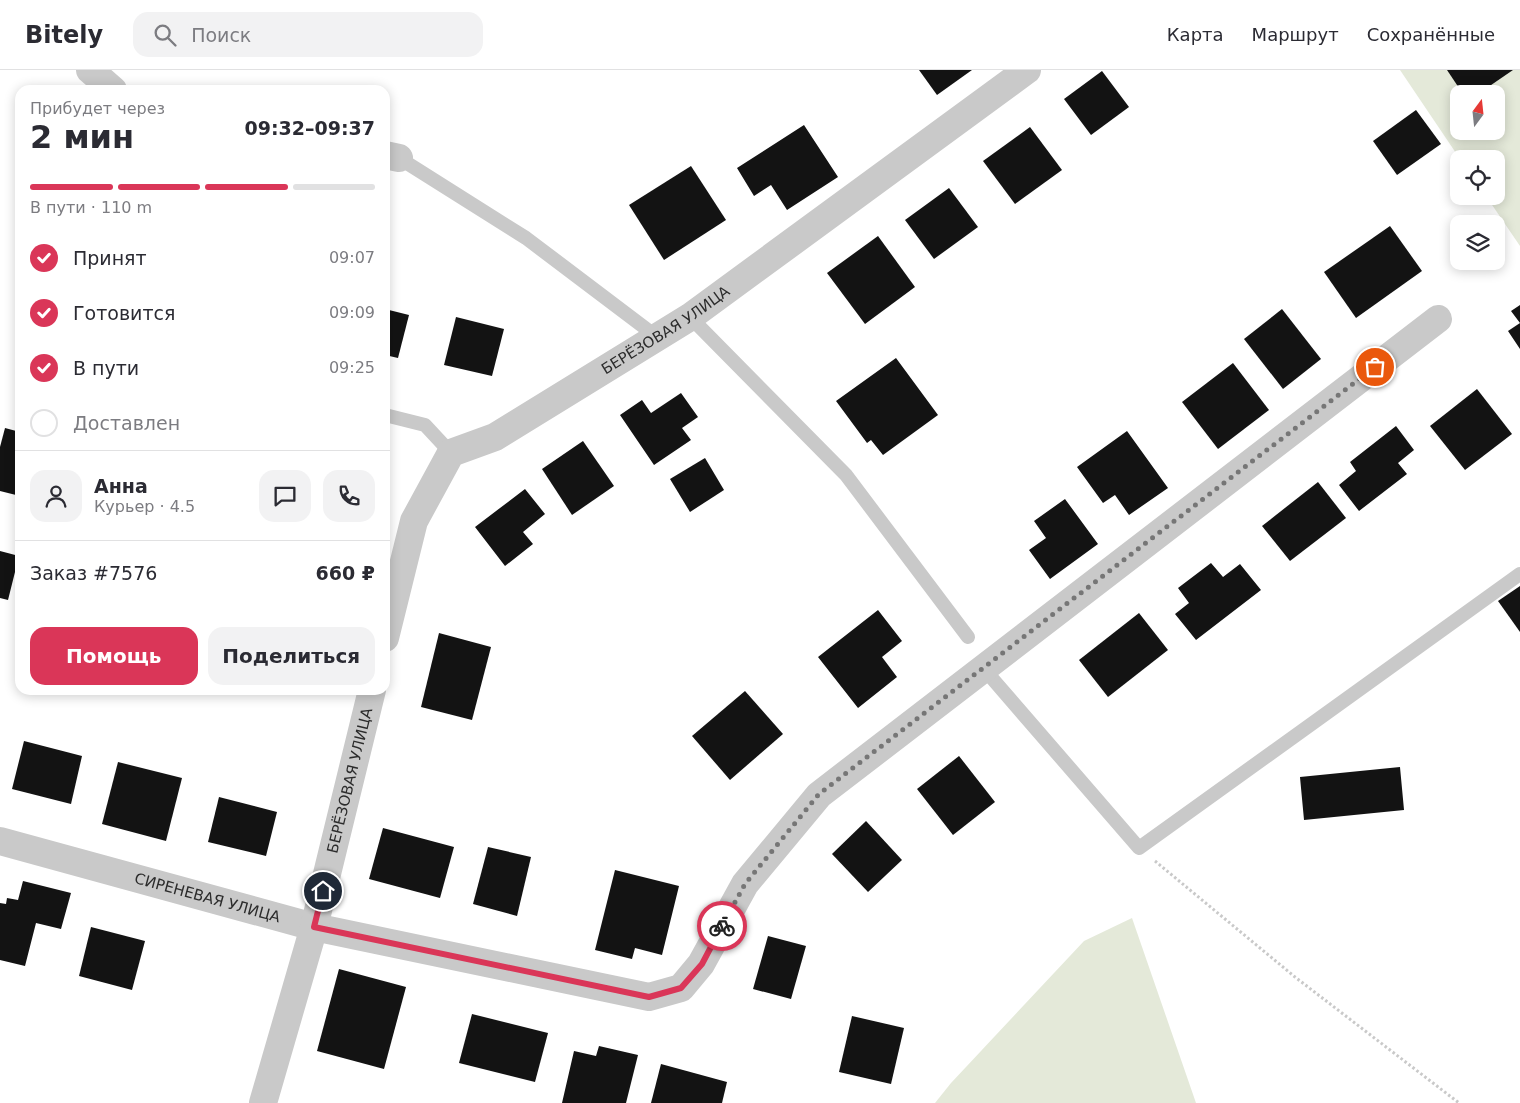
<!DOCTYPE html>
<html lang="ru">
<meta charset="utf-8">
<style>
:root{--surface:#fff;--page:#f2f2f3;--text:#2b2b33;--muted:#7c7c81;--line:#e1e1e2;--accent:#da3658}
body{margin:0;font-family:"DejaVu Sans",sans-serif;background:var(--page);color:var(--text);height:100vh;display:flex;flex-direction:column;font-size:19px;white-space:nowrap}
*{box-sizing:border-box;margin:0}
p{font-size:16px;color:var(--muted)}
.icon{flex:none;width:28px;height:28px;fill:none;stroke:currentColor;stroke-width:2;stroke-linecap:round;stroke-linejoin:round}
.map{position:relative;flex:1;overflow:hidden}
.side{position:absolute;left:15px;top:15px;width:375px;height:610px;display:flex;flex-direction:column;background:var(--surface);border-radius:15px;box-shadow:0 2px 12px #0003}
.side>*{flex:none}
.needle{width:32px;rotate:15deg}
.controls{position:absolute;left:1450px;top:15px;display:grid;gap:10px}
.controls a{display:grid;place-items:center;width:55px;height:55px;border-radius:10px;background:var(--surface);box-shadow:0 2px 12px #0003;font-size:25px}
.pin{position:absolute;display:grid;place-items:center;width:42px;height:42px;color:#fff;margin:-21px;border:2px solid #fff;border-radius:50%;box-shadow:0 1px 5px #0007}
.courier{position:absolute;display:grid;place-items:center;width:50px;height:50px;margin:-25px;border:4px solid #da3658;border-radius:50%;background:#fff;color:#222;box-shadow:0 1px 6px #0007}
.headline em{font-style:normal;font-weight:600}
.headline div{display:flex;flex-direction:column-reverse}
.headline{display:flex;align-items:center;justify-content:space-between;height:85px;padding:0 15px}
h1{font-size:32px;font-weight:600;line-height:38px}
.bar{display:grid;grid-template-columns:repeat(4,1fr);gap:8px 5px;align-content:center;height:60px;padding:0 15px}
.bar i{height:6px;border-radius:4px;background:var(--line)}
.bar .selected{background:var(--accent)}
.bar p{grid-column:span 4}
.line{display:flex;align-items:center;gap:12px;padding:0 15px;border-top:1px solid var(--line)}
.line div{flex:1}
.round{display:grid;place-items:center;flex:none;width:52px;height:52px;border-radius:15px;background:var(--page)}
ol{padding:0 15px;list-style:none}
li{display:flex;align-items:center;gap:15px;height:55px}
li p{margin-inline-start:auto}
li .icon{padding:5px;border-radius:50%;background:var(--accent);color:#fff;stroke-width:4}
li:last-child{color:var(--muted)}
li i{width:28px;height:28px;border:2px solid var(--line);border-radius:50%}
.primary-button{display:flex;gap:10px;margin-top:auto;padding:10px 15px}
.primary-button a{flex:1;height:58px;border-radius:15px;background:var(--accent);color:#fff;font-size:20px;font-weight:600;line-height:58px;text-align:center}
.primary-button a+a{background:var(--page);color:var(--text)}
header{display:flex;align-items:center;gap:30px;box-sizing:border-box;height:70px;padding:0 25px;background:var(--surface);border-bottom:1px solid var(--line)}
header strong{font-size:24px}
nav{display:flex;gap:28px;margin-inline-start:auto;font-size:18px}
.search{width:350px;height:45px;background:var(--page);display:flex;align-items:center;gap:12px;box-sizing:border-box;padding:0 18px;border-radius:15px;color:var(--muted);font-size:19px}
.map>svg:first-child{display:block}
.green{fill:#e4e9d9;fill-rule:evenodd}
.building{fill:#131313}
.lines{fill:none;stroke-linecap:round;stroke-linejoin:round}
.path{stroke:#c9c9c9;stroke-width:3;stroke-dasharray:2.5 2.5;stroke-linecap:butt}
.service{stroke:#c9c9c9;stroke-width:14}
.minor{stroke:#c9c9c9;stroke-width:28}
.done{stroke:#767676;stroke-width:5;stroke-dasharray:0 9}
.route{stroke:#da3658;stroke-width:6}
.labels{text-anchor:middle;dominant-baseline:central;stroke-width:5;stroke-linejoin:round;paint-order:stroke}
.street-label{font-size:15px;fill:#2c2c2c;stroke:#fff}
</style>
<header>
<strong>Bitely</strong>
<div class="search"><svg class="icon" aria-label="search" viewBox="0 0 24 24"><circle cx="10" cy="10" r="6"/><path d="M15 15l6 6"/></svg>Поиск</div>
<nav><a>Карта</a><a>Маршрут</a><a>Сохранённые</a></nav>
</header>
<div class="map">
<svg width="1520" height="1033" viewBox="0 0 1520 1033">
<rect width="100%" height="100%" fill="#fff"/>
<g class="green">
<path d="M1400,0H1520V176L1486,126H1496V89H1460ZM1459,24H1496V61H1459Z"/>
<polygon points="1132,848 1196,1033 935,1033 951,1013 1084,871"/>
</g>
<g class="building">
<polygon points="919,0 972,0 937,25"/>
<polygon points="1447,0 1513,0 1478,24 1463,24"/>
<polygon points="1102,1 1129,37 1091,65 1064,29"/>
<polygon points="1416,40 1441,74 1397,105 1373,71"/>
<polygon points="804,55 838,107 787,140 771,115 754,126 737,98"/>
<polygon points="1030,57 1062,100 1015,134 983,91"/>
<polygon points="691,96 726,150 664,190 629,135"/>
<polygon points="949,118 978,157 934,189 905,150"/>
<polygon points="1390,156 1422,201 1356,248 1324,202"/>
<polygon points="878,166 915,217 865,254 827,203"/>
<polygon points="1520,235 1520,279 1508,261 1520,253 1511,241"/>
<polygon points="385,239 409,245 398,288 385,285"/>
<polygon points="1282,239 1321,289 1283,319 1244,269"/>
<polygon points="456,247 504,259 492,306 444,295"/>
<polygon points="896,288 938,345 883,385 871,370 867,373 836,331"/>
<polygon points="1233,293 1269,340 1218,379 1182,332"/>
<polygon points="1477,319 1512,364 1465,400 1430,356"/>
<polygon points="681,323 698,347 682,358 691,370 654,395 620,345 642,330 651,343"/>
<polygon points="1396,356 1414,380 1398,393 1407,404 1359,441 1339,415 1356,401 1350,392"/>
<polygon points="5,358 20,362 20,426 0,421 0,377"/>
<polygon points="1127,361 1168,418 1129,445 1115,425 1103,433 1077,397"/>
<polygon points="583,371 614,416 572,445 542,399"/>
<polygon points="705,388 724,420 690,442 670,409"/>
<polygon points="1318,412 1346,448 1290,491 1262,456"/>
<polygon points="525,419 545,444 523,462 533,474 505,496 475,457"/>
<polygon points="1065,429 1098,474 1050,509 1029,480 1046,468 1034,451"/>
<polygon points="0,481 19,486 8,530 0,528"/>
<polygon points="1211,493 1223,507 1240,494 1261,520 1196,570 1175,544 1189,533 1178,518"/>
<polygon points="1520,516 1520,562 1498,531"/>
<polygon points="878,540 902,571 882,587 897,607 858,638 818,587"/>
<polygon points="1139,543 1168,580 1108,627 1079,590"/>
<polygon points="439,563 491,577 472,650 421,637"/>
<polygon points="745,621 783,664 730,710 692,666"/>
<polygon points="24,671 82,686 71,734 12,719"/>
<polygon points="959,686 995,732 953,765 917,719"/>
<polygon points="118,692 182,708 166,771 102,754"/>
<polygon points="1400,697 1404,740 1304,750 1300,707"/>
<polygon points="219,727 277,742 266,786 208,772"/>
<polygon points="866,751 902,790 868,822 832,784"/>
<polygon points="383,758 454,777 440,828 369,809"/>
<polygon points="488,777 531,787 517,846 473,834"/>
<polygon points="615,800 679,816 662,885 635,878 632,889 595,880"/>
<polygon points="23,811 71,823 61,859 36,853 25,896 0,890 0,833 6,834 7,828 18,830"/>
<polygon points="91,857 145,871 132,920 79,906"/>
<polygon points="768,866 806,876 791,929 753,919"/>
<polygon points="339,899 406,917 384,999 317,981"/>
<polygon points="472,944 548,963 535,1012 459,993"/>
<polygon points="852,946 904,958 891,1014 839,1002"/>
<polygon points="599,976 638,985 626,1033 562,1033 574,981 596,986"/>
<polygon points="661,994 727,1012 722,1033 651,1033"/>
</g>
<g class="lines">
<polyline class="path" points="1155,791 1295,907 1459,1033"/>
<g class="service">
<polyline points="399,88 526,168 657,267"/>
<polyline points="690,247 846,405 968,567"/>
<polyline points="385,345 425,355 451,383"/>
<polyline points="984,599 1139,778 1520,504"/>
</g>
<g class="minor">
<polyline points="90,0 113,20"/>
<polyline points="385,85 399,88"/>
<path id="s1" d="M385,568L414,451L451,383L495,367L690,247L1027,0"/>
<path id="s2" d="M0,771L314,857L649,927L681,918L701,894L745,814L819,725L1438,249"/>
<path id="s3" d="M263,1033L314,857L372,620"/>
</g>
</g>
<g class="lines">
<polyline class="done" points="722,856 745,814 819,724 1375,297"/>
<polyline class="route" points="323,821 314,857 649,927 681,918 702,894 722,856"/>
</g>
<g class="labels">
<g class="street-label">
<text stroke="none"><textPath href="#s1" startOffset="446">БЕРЁЗОВАЯ УЛИЦА</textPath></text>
<text stroke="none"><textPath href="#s3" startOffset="334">БЕРЁЗОВАЯ УЛИЦА</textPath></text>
<text stroke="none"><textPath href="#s2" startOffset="215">СИРЕНЕВАЯ УЛИЦА</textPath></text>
</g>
</g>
</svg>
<div class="controls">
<a><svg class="needle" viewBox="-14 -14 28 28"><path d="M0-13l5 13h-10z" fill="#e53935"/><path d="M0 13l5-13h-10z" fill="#7c7c81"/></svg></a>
<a><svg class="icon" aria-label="locate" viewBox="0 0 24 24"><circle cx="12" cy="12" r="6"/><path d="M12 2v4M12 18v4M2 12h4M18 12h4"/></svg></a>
<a><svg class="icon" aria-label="layers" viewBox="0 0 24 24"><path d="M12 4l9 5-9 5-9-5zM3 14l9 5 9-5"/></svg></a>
</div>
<div class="pin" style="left:1375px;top:297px;background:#ea580c"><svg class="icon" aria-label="bag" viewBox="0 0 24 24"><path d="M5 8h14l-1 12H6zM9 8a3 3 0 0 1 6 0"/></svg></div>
<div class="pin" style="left:323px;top:821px;background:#1f2937"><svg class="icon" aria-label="home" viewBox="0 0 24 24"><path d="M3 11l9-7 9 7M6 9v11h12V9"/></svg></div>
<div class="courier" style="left:722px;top:856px"><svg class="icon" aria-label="bike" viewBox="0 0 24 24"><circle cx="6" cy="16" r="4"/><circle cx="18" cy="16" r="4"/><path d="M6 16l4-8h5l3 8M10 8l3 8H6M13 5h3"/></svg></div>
<section class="side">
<div class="headline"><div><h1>2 мин</h1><p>Прибудет через</p></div><em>09:32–09:37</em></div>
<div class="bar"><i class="selected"></i><i class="selected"></i><i class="selected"></i><i></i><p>В пути · 110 m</p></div>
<ol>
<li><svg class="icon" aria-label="check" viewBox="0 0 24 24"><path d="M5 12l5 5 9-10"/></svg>Принят<p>09:07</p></li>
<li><svg class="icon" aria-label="check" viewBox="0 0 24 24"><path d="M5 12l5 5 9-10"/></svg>Готовится<p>09:09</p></li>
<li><svg class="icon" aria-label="check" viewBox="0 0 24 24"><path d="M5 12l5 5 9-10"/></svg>В пути<p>09:25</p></li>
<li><i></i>Доставлен</li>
</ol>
<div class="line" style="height:90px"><a class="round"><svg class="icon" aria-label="person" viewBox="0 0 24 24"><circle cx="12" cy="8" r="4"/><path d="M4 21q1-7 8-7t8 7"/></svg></a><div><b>Анна</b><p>Курьер · 4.5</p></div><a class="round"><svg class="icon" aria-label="chat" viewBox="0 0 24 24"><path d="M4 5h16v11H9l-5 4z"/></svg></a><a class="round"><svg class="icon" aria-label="phone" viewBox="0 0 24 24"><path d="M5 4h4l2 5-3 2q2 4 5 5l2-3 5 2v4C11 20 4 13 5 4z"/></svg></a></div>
<div class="line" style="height:65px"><div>Заказ #7576</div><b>660 ₽</b></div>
<div class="primary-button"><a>Помощь</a><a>Поделиться</a></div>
</section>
</div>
